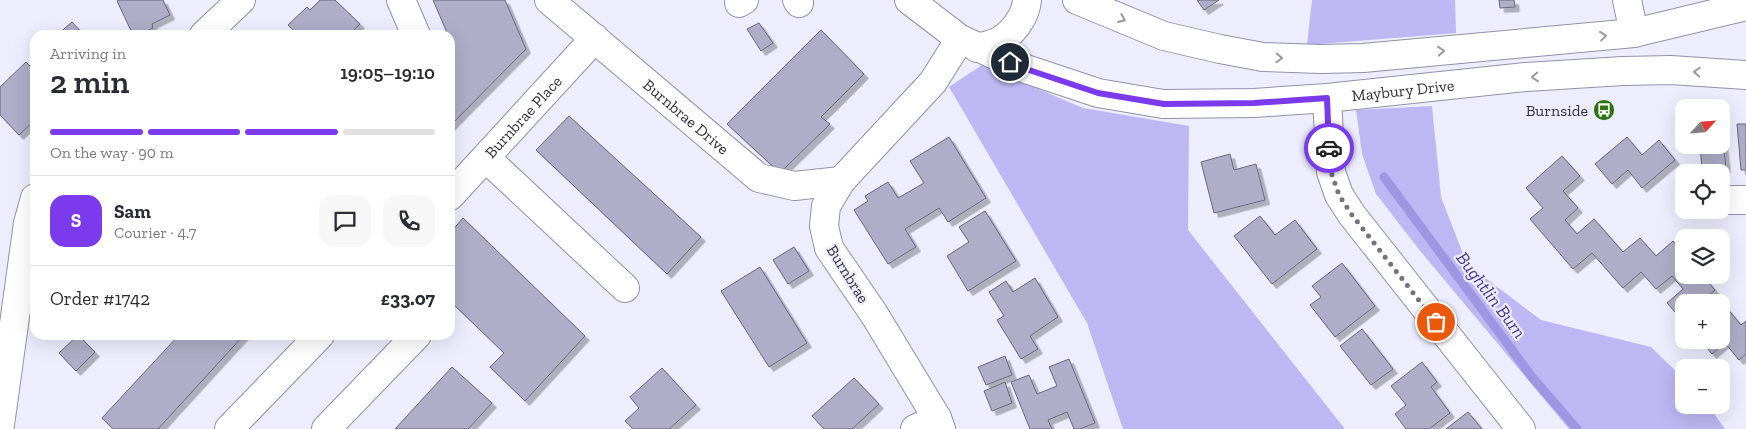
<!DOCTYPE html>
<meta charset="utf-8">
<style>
:root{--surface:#fff;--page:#f7f7f7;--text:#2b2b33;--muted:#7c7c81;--line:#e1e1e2;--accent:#7c3aed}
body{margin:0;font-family:"Zilla Slab",serif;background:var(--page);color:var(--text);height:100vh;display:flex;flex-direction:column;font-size:19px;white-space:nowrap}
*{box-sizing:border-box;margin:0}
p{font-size:16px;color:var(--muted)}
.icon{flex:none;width:28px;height:28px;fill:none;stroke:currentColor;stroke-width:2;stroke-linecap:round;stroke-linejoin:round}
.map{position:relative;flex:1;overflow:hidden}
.details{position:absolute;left:30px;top:30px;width:425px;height:310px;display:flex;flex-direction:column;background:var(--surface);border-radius:15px;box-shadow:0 5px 20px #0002}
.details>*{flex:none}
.needle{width:32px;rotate:64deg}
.fabs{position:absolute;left:1675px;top:99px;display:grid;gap:10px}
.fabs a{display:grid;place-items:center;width:55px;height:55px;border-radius:10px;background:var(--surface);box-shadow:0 5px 20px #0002;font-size:25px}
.pin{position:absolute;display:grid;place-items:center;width:42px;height:42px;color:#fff;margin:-21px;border:2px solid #fff;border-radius:50%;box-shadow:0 1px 5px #0007}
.courier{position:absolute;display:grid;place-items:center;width:50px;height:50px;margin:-25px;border:4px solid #7c3aed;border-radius:50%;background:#fff;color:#222;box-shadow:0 1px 6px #0007}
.head em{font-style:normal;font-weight:600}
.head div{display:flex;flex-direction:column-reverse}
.head{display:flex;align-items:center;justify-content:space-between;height:85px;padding:0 20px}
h1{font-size:32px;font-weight:600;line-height:38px}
.bar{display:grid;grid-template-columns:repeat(4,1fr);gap:8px 5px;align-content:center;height:60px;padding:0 20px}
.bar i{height:6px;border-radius:4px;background:var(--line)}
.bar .current{background:var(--accent)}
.bar p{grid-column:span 4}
.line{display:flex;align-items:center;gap:12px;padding:0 20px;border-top:1px solid var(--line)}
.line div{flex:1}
.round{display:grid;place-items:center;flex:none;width:52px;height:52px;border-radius:15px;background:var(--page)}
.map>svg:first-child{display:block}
.green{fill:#bdb7f3}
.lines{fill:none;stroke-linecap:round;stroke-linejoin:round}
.stream{stroke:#9f96e3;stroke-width:9}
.building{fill:#afadc7;stroke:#68667e;filter:url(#shadow)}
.minor-casing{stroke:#9391aa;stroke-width:30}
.minor{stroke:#fff;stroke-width:28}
.oneway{stroke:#98989e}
.done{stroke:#747380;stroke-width:5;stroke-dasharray:0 9}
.route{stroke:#7c3aed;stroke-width:6}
.labels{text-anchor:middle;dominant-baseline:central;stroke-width:4.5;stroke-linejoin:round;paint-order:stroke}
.street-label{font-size:16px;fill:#32313c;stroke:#eeedfe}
.poi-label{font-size:16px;fill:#32313c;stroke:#eeedfe;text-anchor:end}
.water-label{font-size:18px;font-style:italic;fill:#49358f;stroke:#eeedfe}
</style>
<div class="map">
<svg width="1746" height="429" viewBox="0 0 1746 429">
<defs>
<filter id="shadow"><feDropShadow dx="4.5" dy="4.5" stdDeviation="0" flood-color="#0004"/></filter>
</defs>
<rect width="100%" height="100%" fill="#eeedfe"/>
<g class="green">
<polygon points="1312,0 1455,0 1456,33 1307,45"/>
<polygon points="982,65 1083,108 1189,126 1188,230 1345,429 1123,429 1087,323 949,87"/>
<polygon points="1432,106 1441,197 1467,264 1541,320 1651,347 1684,379 1684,405 1708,405 1725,429 1569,429 1421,252 1376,194 1362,154 1356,110"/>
</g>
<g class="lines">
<polyline class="stream" points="1384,177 1532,377 1577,429"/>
</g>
<g class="building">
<polygon points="119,0 163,0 170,15 152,24 153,28 139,35 133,35 117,1"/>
<polygon points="320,0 335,0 360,24 349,35 298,35 288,25 307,7 310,10"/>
<polygon points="433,0 505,0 526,49 450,126 450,35 448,35"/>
<polygon points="1197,0 1219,0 1204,10"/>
<polygon points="1499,0 1514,0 1515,7 1500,8"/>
<polygon points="72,22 84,35 57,35"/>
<polygon points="759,23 773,43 761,51 747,29"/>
<polygon points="821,30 864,74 821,117 830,124 780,173 727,124"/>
<polygon points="26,62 35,71 35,112 31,115 35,120 19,135 0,115 0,87"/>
<polygon points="569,116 701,237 667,274 536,150"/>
<polygon points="1721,122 1726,168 1702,170 1700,145 1721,145"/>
<polygon points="1737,124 1746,124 1746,170 1741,170"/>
<polygon points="949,137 986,198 948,222 939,208 905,229 916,247 888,264 854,210 868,201 865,196 888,182 898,198 924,183 910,161"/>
<polygon points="1627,137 1642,155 1659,140 1675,160 1642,188 1628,170 1612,184 1595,164"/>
<polygon points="1230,154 1234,170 1256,164 1265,200 1214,213 1201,162"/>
<polygon points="1562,156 1580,176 1563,191 1578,208 1565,220 1577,234 1594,219 1623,252 1640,238 1656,256 1673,241 1684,254 1684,275 1702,275 1715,290 1701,302 1684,302 1684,322 1667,303 1683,289 1672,276 1656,289 1641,272 1623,288 1592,253 1573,269 1530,219 1543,208 1526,188"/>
<polygon points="985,211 1016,261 968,291 947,256 969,242 959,227"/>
<polygon points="1260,216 1275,235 1295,220 1317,249 1272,284 1234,236"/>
<polygon points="463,218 585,336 525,401 490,367 504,353 450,301 450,233"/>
<polygon points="794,247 809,271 788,284 773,260"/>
<polygon points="1342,263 1375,306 1335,337 1310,305 1321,297 1312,286"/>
<polygon points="760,267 807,343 769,367 721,291"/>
<polygon points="1035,278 1058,317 1030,336 1038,349 1021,359 997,320 1004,316 989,292 1006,281 1013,292"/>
<polygon points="1726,307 1741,325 1746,321 1746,354 1739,360 1725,343 1712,354 1700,340 1721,340 1721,311"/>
<polygon points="1362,329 1393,369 1371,385 1340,346"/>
<polygon points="78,335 95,352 76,371 59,353"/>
<polygon points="179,335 244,335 158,429 113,429 102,418"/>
<polygon points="1005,356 1012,375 986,385 978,367"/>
<polygon points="1069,359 1095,423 1080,429 1074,429 1067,412 1048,420 1052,429 1030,429 1011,382 1029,375 1037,394 1057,386 1049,367"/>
<polygon points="1422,362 1437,382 1431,387 1450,413 1429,429 1406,429 1395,414 1406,405 1391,386"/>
<polygon points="452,367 492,403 468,429 395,429"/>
<polygon points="662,368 696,405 669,429 633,429 625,421 639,408 630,397"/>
<polygon points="854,378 879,404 852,429 824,429 812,416"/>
<polygon points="1005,382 1012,403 992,411 984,391"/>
<polygon points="1468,412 1482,429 1446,429"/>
</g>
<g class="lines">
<g class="minor-casing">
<g id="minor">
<polyline points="401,0 416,35"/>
<path id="s1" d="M549,0L759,178L794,186L841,181"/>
<polyline points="797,0 799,3"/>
<path id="s2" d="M909,0L960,39L1026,69L1098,93L1163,104L1254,103L1327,98L1526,77L1623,71L1671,70L1746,75"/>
<polyline points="1077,0 1164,36 1220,49 1263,57 1321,59 1363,58 1634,33 1746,6"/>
<polyline points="1627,0 1634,33"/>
<polyline points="739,3 744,0"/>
<polyline points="204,35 241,0"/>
<path d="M977,48C985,46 995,44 1001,40C1014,32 1026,15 1027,0"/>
<polyline points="1327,98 1331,172 1339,195 1352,215 1521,429"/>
<polyline points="486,158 625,288"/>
<path id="s3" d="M450,196L595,38"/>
<polyline points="1724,200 1746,200"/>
<polyline points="0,425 28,223 35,198"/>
<polyline points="229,429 320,335"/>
<polyline points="326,429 417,335"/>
<polyline points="915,429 937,418"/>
<polyline points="941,429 937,418 874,314 829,248 824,226 826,206 841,181 933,82 960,39"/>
</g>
</g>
<use href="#minor" class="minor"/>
</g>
<defs><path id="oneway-chevron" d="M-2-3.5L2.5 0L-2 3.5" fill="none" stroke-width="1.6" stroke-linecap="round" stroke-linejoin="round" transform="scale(1.25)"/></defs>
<g class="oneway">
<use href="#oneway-chevron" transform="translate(1122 19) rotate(23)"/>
<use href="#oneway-chevron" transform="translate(1603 36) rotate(-7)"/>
<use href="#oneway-chevron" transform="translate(1441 51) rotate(-5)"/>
<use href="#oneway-chevron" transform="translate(1279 58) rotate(2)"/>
<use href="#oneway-chevron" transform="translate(1697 72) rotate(-177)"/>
<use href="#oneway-chevron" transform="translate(1535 77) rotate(176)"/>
</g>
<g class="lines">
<polyline class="done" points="1329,148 1331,172 1339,195 1352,215 1436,322"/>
<polyline class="route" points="1010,62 1026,69 1098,93 1164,104 1254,103 1327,98 1329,148"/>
</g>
<defs>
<g id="bus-disc" transform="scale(1.125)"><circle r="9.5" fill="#2f7313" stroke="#eeedfe"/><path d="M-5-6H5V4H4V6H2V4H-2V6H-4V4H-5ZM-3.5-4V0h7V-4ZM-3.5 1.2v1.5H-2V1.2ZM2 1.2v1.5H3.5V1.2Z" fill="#fff"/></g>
</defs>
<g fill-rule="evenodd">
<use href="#bus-disc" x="1604" y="110"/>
</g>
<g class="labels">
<g class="street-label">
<text stroke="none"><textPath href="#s2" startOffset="519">Maybury Drive</textPath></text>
<text stroke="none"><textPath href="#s1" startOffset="180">Burnbrae Drive</textPath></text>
<text stroke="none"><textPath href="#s3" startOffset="108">Burnbrae Place</textPath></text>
<text transform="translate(848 274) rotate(58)">Burnbrae</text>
</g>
<g class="poi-label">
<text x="1588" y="110">Burnside</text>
</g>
<g class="water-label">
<text transform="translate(1491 295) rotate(53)">Bughtlin Burn</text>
</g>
</g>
</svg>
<div class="fabs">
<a><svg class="needle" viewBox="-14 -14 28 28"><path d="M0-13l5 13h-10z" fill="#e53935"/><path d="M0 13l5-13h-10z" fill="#7c7c81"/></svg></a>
<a><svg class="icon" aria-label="locate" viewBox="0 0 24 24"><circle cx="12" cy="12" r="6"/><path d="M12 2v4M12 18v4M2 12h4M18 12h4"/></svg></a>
<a><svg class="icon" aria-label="layers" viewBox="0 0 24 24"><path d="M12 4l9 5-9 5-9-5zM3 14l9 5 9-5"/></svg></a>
<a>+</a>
<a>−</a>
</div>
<div class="pin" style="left:1436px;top:322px;background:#ea580c"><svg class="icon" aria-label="bag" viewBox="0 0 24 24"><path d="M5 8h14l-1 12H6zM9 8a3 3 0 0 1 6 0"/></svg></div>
<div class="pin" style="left:1010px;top:62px;background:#1f2937"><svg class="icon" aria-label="home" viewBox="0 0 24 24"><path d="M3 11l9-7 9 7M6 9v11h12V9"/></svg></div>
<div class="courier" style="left:1329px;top:148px"><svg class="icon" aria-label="car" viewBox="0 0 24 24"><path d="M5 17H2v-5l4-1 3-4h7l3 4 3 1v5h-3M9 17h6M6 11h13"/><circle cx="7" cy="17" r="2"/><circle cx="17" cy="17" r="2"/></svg></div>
<section class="details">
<div class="head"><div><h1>2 min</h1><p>Arriving in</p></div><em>19:05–19:10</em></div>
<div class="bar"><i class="current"></i><i class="current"></i><i class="current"></i><i></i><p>On the way · 90 m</p></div>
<div class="line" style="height:90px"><b class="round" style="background:var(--accent);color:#fff">S</b><div><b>Sam</b><p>Courier · 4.7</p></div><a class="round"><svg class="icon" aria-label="chat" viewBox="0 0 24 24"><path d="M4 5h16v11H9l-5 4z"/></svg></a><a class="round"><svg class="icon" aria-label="phone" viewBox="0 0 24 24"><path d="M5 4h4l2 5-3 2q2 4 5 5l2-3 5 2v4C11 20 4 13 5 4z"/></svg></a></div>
<div class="line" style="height:65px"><div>Order #1742</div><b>£33.07</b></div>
</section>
</div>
